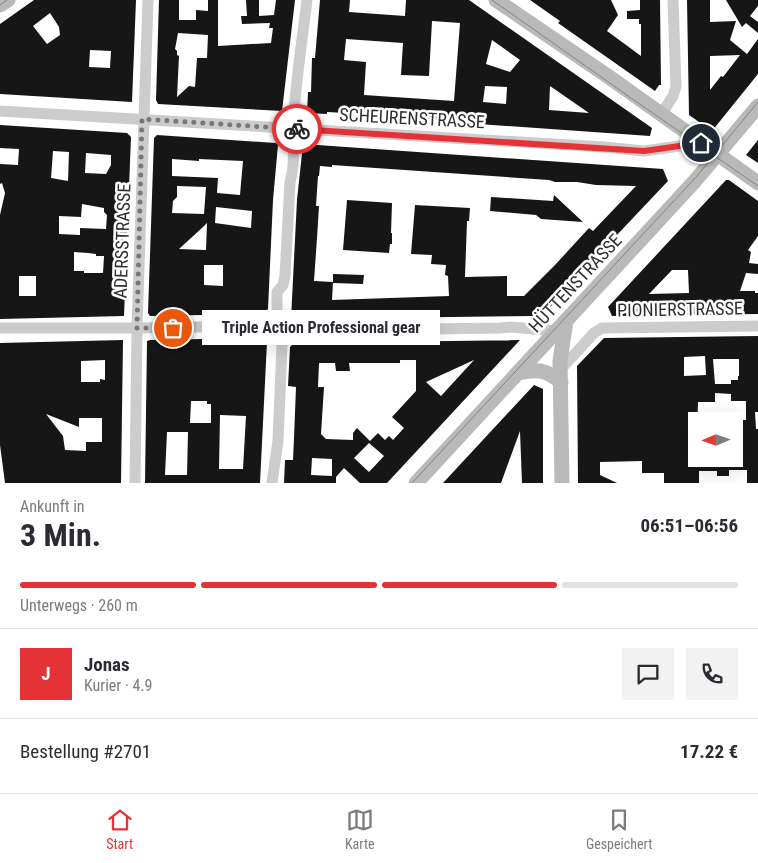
<!DOCTYPE html>
<html lang="de">
<meta charset="utf-8">
<style>
:root{--surface:#fff;--page:#f2f2f3;--text:#2b2b33;--muted:#7c7c81;--line:#e1e1e2;--accent:#e53237}
body{margin:0;font-family:"Roboto Condensed",sans-serif;background:var(--page);color:var(--text);height:100vh;display:flex;flex-direction:column;font-size:19px;white-space:nowrap}
*{box-sizing:border-box;margin:0}
p{font-size:16px;color:var(--muted)}
.icon{flex:none;width:28px;height:28px;fill:none;stroke:currentColor;stroke-width:2;stroke-linecap:round;stroke-linejoin:round}
.map{position:relative;height:483px;overflow:hidden}
.side{display:flex;flex-direction:column;background:var(--surface);flex:1}
.side>*{flex:none}
.needle{width:32px;rotate:268deg}
.tools{position:absolute;left:688px;top:412px;display:grid;gap:10px}
.tools a{display:grid;place-items:center;width:55px;height:55px;border-radius:0px;background:var(--surface);box-shadow:0 5px 20px #0002;font-size:25px}
.pin{position:absolute;display:grid;place-items:center;width:42px;height:42px;color:#fff;margin:-21px;border:2px solid #fff;border-radius:50%;box-shadow:0 1px 5px #0007}
.courier{position:absolute;display:grid;place-items:center;width:50px;height:50px;margin:-25px;border:4px solid #e53237;border-radius:50%;background:#fff;color:#222;box-shadow:0 1px 6px #0007}
.bubble{position:absolute;height:35px;border-radius:0px;background:var(--surface);box-shadow:0 5px 20px #0002;font-size:16px;font-weight:700;line-height:35px;text-align:center}
.head em{font-style:normal;font-weight:700}
.head div{display:flex;flex-direction:column-reverse}
.head{display:flex;align-items:center;justify-content:space-between;height:85px;padding:0 20px}
h1{font-size:32px;font-weight:700;line-height:38px}
.bar{display:grid;grid-template-columns:repeat(4,1fr);gap:8px 5px;align-content:center;height:60px;padding:0 20px}
.bar i{height:6px;border-radius:4px;background:var(--line)}
.bar .on{background:var(--accent)}
.bar p{grid-column:span 4}
.line{display:flex;align-items:center;gap:12px;padding:0 20px;border-top:1px solid var(--line)}
.line div{flex:1}
.round{display:grid;place-items:center;flex:none;width:52px;height:52px;border-radius:0px;background:var(--page)}
.menu{display:flex;justify-content:space-around;align-items:center;height:70px;border-top:1px solid var(--line);background:var(--surface);font-size:14px;color:var(--muted)}
.menu a{display:grid;justify-items:center;gap:2px}
.menu .on{color:var(--accent)}
.map>svg:first-child{display:block}
.building{fill:#161616;fill-rule:evenodd}
.lines{fill:none;stroke-linecap:round;stroke-linejoin:round}
.street{stroke:#ccc;stroke-width:11}
.secondary{stroke:#b9b9b9;stroke-width:15}
.tram{stroke:#848484;stroke-width:1}
.done{stroke:#787878;stroke-width:5;stroke-dasharray:0 9}
.route{stroke:#e53237;stroke-width:6}
.labels{text-anchor:middle;dominant-baseline:central;stroke-width:5;stroke-linejoin:round;paint-order:stroke}
.street-label{font-size:18px;fill:#2f2f2f;stroke:#fff}
</style>
<div class="map">
<svg width="758" height="483" viewBox="0 0 758 483">
<rect width="100%" height="100%" fill="#fff"/>
<g class="building">
<path d="M34,0H136L132,102L0,94V24ZM50,13L59,27L60,35L47,44L33,26ZM90,50L111,51L110,68L89,67Z"/>
<path d="M159,0H179V20H196V10L208,11V0H218V46L271,43L273,28H269L270,23L242,24L241,16H247L246,0H259V16L274,15L276,0H295L282,111L158,104L156,100ZM178,33L208,35L207,58H197L195,87L189,86L177,97L179,56L177,55V51L175,49Z"/>
<path d="M320,0H350L349,12L405,16L406,0H469L652,128L650,136L449,122L447,120L365,114L327,112V114L307,113L308,92H311L312,58H315ZM432,21L460,23L454,101L364,95L366,62L344,60L346,39L403,43L401,75L429,76ZM492,40L520,60L510,72L486,64ZM485,86L507,87L506,104L483,102ZM550,86L589,113L549,110Z"/>
<polygon points="530,0 611,0 618,15 607,31 641,56 641,24 639,24 639,19 627,19 627,11 640,10 640,0 660,0 661,85 659,85 655,91 558,23 560,21"/>
<path d="M687,0H710V22L736,21L730,40L747,54L758,39V74L712,131L689,115ZM740,55L723,77L721,76L710,90V56Z"/>
<polygon points="726,0 758,0 758,6 750,16 758,22 758,33 746,23 742,27"/>
<path d="M0,125L127,133L131,137L124,316L0,319V215L5,193L2,183L0,184V164L18,165L19,149L0,148ZM53,151L69,152L68,181L51,178ZM86,153L111,155V165L106,174L85,173ZM82,204L104,208V212L107,215L106,229L80,228V235L59,234V216L81,217ZM74,252L88,253L96,254V256H104L103,273H84V271H74ZM19,276H36V296H19Z"/>
<path d="M157,135L276,143L278,145L273,200L268,309L263,314L150,316L148,313L154,138ZM172,159L199,161V159L243,161L240,195L217,193L218,178L172,176ZM177,186L206,187L204,214L172,213L173,201L177,197ZM216,207L252,211L251,228L215,223ZM207,223L206,250L179,249L203,227ZM204,265H223V286L204,285Z"/>
<polygon points="758,140 758,163 746,155"/>
<path d="M303,144L663,169L668,181L598,255L596,253L553,300L555,302L545,312L537,316L291,319L297,200ZM332,165L549,180L555,182H577L596,185L636,186L593,231L589,228L555,265L524,296H507V276L465,277L467,221H469L470,208L415,205L411,254L432,255L431,264L446,265L445,275L448,276L449,296L332,300L333,282L314,281L317,238L319,206H316L318,176H319L320,166L332,167Z"/>
<path d="M726,180H729L758,201V236L748,250L751,252L749,263L758,264V274L746,273L740,291H755V293H758V314L612,316L608,307ZM672,270H688L689,293L649,294Z"/>
<polygon points="554,195 583,222 541,219 536,215 490,211 491,197 553,201"/>
<polygon points="347,200 392,203 391,233 392,233 392,244 390,244 389,253 343,250"/>
<polygon points="333,274 364,275 363,284 333,283"/>
<path d="M758,336V412H755L756,429H758V483H747V470H729V476H717V471H699V483H664V473H642V461L600,462V475L617,483H578L577,366L604,338ZM705,356L706,375L684,376V357ZM713,359H739V376H738V380H731V384H715ZM715,393L731,394V401H746V420H734V459H696L698,402H715Z"/>
<path d="M263,338H265L267,342L260,483H145L147,341L150,340ZM191,401H207V404H211V423H190ZM220,415L246,416L243,469H219ZM167,432H188L187,475H165Z"/>
<path d="M123,340L121,483H5L0,445V343ZM105,360V380L100,379V382H81V361ZM46,414L79,427V418H102V442H86V451L65,450L63,436Z"/>
<path d="M520,340L387,483H360L344,468L336,477V483H284L285,460H293L294,438L296,387L288,386L290,347L294,343ZM400,360H416V391L392,417L404,428L393,440L389,436L385,440L378,433L370,441L357,428L353,433V440L326,439L321,434L324,387H318L319,363H335L336,371H350L349,363H400ZM474,360L441,396L426,382ZM369,443L384,456L369,472L354,458ZM312,458L332,459V476L311,475Z"/>
<polygon points="534,385 543,389 543,483 522,483 520,431 501,483 443,483"/>
</g>
<g class="lines">
<g class="street">
<polyline points="0,111 604,147 644,151 701,143"/>
<polyline points="661,115 673,96 676,87 673,0"/>
<polyline points="0,328 137,328 263,326 292,331 500,328 511,327 556,331"/>
<polyline points="561,369 594,333 602,328 758,326"/>
<polyline points="135,483 137,328 148,0"/>
<path d="M272,483L278,441L282,345L277,310V292L283,285L285,276L290,182C296,163 292,146 293,128C295,85 302,42 307,0"/>
</g>
<g class="secondary">
<polyline points="496,0 609,77 758,183"/>
<polyline points="0,5 8,0"/>
<path d="M518,373C538,369 545,369 561,382"/>
<polyline points="416,483 694,182 758,106"/>
<polyline points="562,483 560,361 566,321"/>
</g>
<g class="tram">
<polyline points="492,0 631,98 758,186"/>
<polyline points="0,5 7,0"/>
<polyline points="412,483 697,176 758,102"/>
</g>
</g>
<g class="lines">
<polyline class="done" points="173,328 137,328 142,119 297,129"/>
<polyline class="route" points="297,129 644,151 701,143"/>
</g>
<g class="labels">
<g class="street-label">
<text transform="translate(412 118) rotate(3)">SCHEURENSTRASSE</text>
<text transform="translate(122 241) rotate(-88)">ADERSSTRASSE</text>
<text transform="translate(575 283) rotate(-47)">HÜTTENSTRASSE</text>
<text transform="translate(680 309) rotate(-1)">PIONIERSTRASSE</text>
</g>
</g>
</svg>
<div class="tools">
<a><svg class="needle" viewBox="-14 -14 28 28"><path d="M0-13l5 13h-10z" fill="#e53935"/><path d="M0 13l5-13h-10z" fill="#7c7c81"/></svg></a>
</div>
<div class="pin" style="left:173px;top:328px;background:#ea580c"><svg class="icon" aria-label="bag" viewBox="0 0 24 24"><path d="M5 8h14l-1 12H6zM9 8a3 3 0 0 1 6 0"/></svg></div>
<div class="pin" style="left:701px;top:143px;background:#1f2937"><svg class="icon" aria-label="home" viewBox="0 0 24 24"><path d="M3 11l9-7 9 7M6 9v11h12V9"/></svg></div>
<div class="courier" style="left:297px;top:129px"><svg class="icon" aria-label="bike" viewBox="0 0 24 24"><circle cx="6" cy="16" r="4"/><circle cx="18" cy="16" r="4"/><path d="M6 16l4-8h5l3 8M10 8l3 8H6M13 5h3"/></svg></div>
<div class="bubble" style="left:202px;top:310px;width:238px">Triple Action Professional gear</div>
</div>
<section class="side">
<div class="head"><div><h1>3 Min.</h1><p>Ankunft in</p></div><em>06:51–06:56</em></div>
<div class="bar"><i class="on"></i><i class="on"></i><i class="on"></i><i></i><p>Unterwegs · 260 m</p></div>
<div class="line" style="height:90px"><b class="round" style="background:var(--accent);color:#fff">J</b><div><b>Jonas</b><p>Kurier · 4.9</p></div><a class="round"><svg class="icon" aria-label="chat" viewBox="0 0 24 24"><path d="M4 5h16v11H9l-5 4z"/></svg></a><a class="round"><svg class="icon" aria-label="phone" viewBox="0 0 24 24"><path d="M5 4h4l2 5-3 2q2 4 5 5l2-3 5 2v4C11 20 4 13 5 4z"/></svg></a></div>
<div class="line" style="height:65px"><div>Bestellung #2701</div><b>17.22 €</b></div>
</section>
<nav class="menu">
<a class="on"><svg class="icon" aria-label="home" viewBox="0 0 24 24"><path d="M3 11l9-7 9 7M6 9v11h12V9"/></svg>Start</a>
<a><svg class="icon" aria-label="map" viewBox="0 0 24 24"><path d="M3 6l6-2 6 2 6-2v14l-6 2-6-2-6 2zM9 4v14M15 6v14"/></svg>Karte</a>
<a><svg class="icon" aria-label="saved" viewBox="0 0 24 24"><path d="M7 4h10v16l-5-4-5 4z"/></svg>Gespeichert</a>
</nav>
